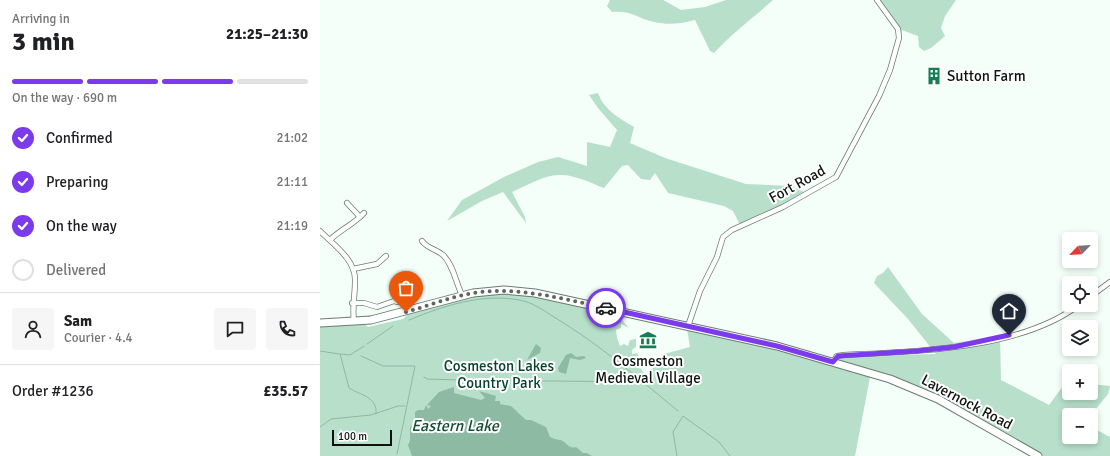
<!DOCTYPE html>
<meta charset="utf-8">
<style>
:root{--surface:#fff;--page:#f6f6f6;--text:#202124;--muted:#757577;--line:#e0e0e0;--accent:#7c3aed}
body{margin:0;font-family:Signika,sans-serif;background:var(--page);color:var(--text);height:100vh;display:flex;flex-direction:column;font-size:15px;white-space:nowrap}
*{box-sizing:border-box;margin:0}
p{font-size:13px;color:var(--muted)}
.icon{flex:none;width:22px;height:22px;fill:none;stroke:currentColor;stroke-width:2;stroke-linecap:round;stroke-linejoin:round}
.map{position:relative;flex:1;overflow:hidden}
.sheet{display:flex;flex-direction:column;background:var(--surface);width:320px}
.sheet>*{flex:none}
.needle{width:26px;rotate:245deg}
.tools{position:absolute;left:742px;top:232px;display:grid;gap:8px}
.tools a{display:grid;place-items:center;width:36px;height:36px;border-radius:4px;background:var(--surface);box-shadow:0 2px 6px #0003;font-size:20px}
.scale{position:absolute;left:12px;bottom:10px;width:60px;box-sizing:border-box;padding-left:4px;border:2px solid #0d1410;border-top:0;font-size:11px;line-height:14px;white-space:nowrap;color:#0d1410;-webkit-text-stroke:3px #fff;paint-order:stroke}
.pin{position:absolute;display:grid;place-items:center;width:34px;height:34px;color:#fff;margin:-41px -17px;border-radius:50% 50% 50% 0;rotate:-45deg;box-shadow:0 0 4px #0007}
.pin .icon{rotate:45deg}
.courier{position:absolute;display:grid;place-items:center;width:40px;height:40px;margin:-20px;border:3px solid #7c3aed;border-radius:50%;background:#fff;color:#222;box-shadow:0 1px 5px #0007}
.summary em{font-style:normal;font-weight:700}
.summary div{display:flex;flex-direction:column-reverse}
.summary{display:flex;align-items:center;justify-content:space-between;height:68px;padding:0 12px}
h1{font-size:26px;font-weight:700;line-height:30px}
.bar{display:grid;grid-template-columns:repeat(4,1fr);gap:6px 4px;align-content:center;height:48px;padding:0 12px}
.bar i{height:5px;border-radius:3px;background:var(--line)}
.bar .active{background:var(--accent)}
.bar p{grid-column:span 4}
.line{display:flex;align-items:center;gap:10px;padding:0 12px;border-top:1px solid var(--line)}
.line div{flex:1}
.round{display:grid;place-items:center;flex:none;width:42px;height:42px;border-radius:4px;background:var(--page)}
ol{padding:0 12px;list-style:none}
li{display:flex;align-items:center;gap:12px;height:44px}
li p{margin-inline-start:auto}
li .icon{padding:4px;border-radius:50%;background:var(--accent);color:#fff;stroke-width:4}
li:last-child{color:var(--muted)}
li i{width:22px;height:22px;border:2px solid var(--line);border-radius:50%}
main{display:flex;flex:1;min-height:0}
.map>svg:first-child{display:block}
.green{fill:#b7dfca}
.water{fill:#8dbaa3}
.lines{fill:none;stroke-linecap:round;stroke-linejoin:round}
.stream{stroke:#8dbaa3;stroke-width:1}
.street-casing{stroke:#6a7b72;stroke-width:6}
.secondary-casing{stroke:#6a7b72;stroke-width:9}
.street{stroke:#fff;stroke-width:4.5}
.secondary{stroke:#fff;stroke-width:7}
.rail-casing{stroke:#47504b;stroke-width:2.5}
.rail{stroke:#fff;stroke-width:1;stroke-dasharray:3;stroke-linecap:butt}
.done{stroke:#5e6661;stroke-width:4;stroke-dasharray:0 7.2}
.route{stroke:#7c3aed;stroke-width:5}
.labels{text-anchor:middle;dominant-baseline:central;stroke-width:4;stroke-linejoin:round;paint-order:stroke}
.poi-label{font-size:15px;fill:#0d1410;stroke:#fff;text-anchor:start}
.street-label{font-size:15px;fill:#0d1410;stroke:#fff}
.park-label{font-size:15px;fill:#05422c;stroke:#fff}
.water-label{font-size:16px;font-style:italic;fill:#144d36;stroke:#fff}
</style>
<main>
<section class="sheet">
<div class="summary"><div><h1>3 min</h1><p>Arriving in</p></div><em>21:25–21:30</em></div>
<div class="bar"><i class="active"></i><i class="active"></i><i class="active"></i><i></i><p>On the way · 690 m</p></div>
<ol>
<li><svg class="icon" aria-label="check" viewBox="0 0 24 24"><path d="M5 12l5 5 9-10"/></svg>Confirmed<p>21:02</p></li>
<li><svg class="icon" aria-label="check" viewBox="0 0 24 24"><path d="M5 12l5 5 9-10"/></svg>Preparing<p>21:11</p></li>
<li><svg class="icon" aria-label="check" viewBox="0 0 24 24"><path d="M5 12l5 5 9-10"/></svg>On the way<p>21:19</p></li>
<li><i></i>Delivered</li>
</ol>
<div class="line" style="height:72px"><a class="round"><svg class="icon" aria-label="person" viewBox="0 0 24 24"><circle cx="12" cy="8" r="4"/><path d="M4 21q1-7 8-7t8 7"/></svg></a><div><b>Sam</b><p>Courier · 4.4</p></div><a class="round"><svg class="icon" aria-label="chat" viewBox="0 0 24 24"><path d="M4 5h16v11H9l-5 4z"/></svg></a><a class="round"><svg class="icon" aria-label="phone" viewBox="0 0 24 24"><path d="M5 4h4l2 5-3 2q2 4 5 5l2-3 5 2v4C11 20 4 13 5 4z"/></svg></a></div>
<div class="line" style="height:52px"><div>Order #1236</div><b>£35.57</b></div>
</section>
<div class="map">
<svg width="790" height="456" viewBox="0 0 790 456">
<rect width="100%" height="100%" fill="#f3fff8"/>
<g class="green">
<path d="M290,0H343L361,10L385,7L406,0H453C433,18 412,33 394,53L390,51L375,20C361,24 348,25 334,22C317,18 311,10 292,12L287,6Z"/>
<polygon points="558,0 636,0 625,16 621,28 625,36 611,48 604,51 599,47 598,36 582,30 579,49 581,29"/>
<path d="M278,93C284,110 299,118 314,127L310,143L345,158L426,184L471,186L484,192L461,207L420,225L413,211L404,206L348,193L335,173L330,180L321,179L308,165L302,166L284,188C271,183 254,174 239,175C224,175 206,186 192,192L205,217L206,223L183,192L162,201L127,221L142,200L184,177L218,162L238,157L267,166V142L290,147L297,130L278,108L269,95Z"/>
<polygon points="568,267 602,314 634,343 680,336 681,380 729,405 743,386 749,386 749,393 771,393 771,384 790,386 788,394 771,415 749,415 749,437 771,437 771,427 790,437 790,456 722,456 604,388 519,361 519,357 527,356 616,354 588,319 554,283 557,276 563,273"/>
<polygon points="181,293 208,294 304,315 301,319 309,328 301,324 301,328 296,330 297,338 300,346 304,344 308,346 310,340 316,339 316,347 312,350 312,354 317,353 320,360 317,367 321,369 326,377 344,354 370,347 367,329 478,354 550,377 535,456 0,456 0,326 44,324 48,327 83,319 88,314 146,297"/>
</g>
<g class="water">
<polygon points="216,344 221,348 220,353 207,360"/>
<polygon points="251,353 256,357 264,356 266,358 260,360 250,358 246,374 239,372 238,368 246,355"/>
<path d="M134,387V393L161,400L165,398L159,391L176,396L175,401H180V404L191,406L206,420H211L226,427L230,437C234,439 236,439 240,440C246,441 249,450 256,447L263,453H267L272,456H92L88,445L90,441V427C96,422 95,417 95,412L98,410H104L106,405L108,409L111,406L107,405L119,392Z"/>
</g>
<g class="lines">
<g class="stream">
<path d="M89,320C123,306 162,293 199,300C212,302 223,310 234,317C279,344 318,378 358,411"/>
<polyline points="47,344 73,326"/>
<path d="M44,346L30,355L20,354L29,388C40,395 58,397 56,414"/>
<polyline points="0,351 19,354"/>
<polyline points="41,356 63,366 95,366 77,454"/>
<polyline points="104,377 107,379 138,380"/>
<polyline points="142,380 322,382"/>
<polyline points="0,427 11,419 51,415 78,406 85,406"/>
<polyline points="357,456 353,432 363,416 399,442 410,456"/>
</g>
<g class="street-casing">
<g id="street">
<polyline points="27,203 40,217"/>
<path d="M0,231C14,245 36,260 35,281C35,296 32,307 34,322"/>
<path d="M10,240C21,229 33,225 44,213"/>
<path d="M102,241C108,249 116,249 123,255C133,264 136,283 142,295"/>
<polyline points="33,269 57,264 66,256"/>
<polyline points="771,296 790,282"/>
<polyline points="32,303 44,303 57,307 74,301 78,302"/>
<polyline points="368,326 380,291 397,257 403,237 412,230 463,207 516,177 559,96 570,70 579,38 578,29 557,0"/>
<path d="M513,362L517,356L524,355C597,351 699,350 759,305"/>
</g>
</g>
<g class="secondary-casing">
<polyline id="secondary" points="0,323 51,320 153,293 184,290 215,293 457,346 570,379 618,399 718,456"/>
</g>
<use href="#street" class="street"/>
<use href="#secondary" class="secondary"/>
<g class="rail-casing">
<polyline id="rail" points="147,363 150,362"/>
</g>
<use href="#rail" class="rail"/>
</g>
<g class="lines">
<path class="done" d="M86,312C108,306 130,297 153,293C199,286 242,299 286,308"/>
<polyline class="route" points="286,308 457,346 513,362 518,356 597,351 634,347 689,335"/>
</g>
<defs>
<g id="building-bare" transform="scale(1.38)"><path d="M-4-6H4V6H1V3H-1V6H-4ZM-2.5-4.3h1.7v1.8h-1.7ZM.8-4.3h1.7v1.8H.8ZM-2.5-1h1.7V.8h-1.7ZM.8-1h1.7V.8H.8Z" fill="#167d57" stroke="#fff" stroke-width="2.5" paint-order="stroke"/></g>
<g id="museum-bare" transform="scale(1.38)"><path d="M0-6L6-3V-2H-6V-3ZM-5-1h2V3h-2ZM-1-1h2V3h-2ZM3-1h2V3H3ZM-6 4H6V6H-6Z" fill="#167d57" stroke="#fff" stroke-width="2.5" paint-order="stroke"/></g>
</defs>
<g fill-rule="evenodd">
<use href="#building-bare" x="614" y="76"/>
<use href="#museum-bare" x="328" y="340"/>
</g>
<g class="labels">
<g class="poi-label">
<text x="627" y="76">Sutton Farm</text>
<text x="328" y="361" text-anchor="middle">Cosmeston<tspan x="328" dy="17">Medieval Village</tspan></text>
</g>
<g class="street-label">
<text transform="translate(477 184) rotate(-29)">Fort Road</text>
<text transform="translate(647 402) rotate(28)">Lavernock Road</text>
</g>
<g class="park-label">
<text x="179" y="366">Cosmeston Lakes<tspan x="179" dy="17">Country Park</tspan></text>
</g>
<g class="water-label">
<text x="135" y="426">Eastern Lake</text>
</g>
</g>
</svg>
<div class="tools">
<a><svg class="needle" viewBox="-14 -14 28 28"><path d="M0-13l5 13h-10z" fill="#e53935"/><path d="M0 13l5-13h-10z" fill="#757577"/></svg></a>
<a><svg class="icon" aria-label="locate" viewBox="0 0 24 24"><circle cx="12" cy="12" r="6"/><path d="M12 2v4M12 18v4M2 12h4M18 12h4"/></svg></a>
<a><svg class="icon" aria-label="layers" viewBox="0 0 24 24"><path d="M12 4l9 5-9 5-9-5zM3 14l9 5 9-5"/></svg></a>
<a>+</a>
<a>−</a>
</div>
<div class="scale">100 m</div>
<div class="pin" style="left:86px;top:312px;background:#ea580c"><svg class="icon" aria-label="bag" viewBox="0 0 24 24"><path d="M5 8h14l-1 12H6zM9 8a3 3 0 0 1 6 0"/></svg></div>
<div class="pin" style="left:689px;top:335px;background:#1f2937"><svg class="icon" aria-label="home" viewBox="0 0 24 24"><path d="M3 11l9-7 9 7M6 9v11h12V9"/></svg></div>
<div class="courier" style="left:286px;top:308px"><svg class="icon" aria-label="car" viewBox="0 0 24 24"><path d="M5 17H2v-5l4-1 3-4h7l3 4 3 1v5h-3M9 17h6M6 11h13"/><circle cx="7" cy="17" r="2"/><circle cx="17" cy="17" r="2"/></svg></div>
</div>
</main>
